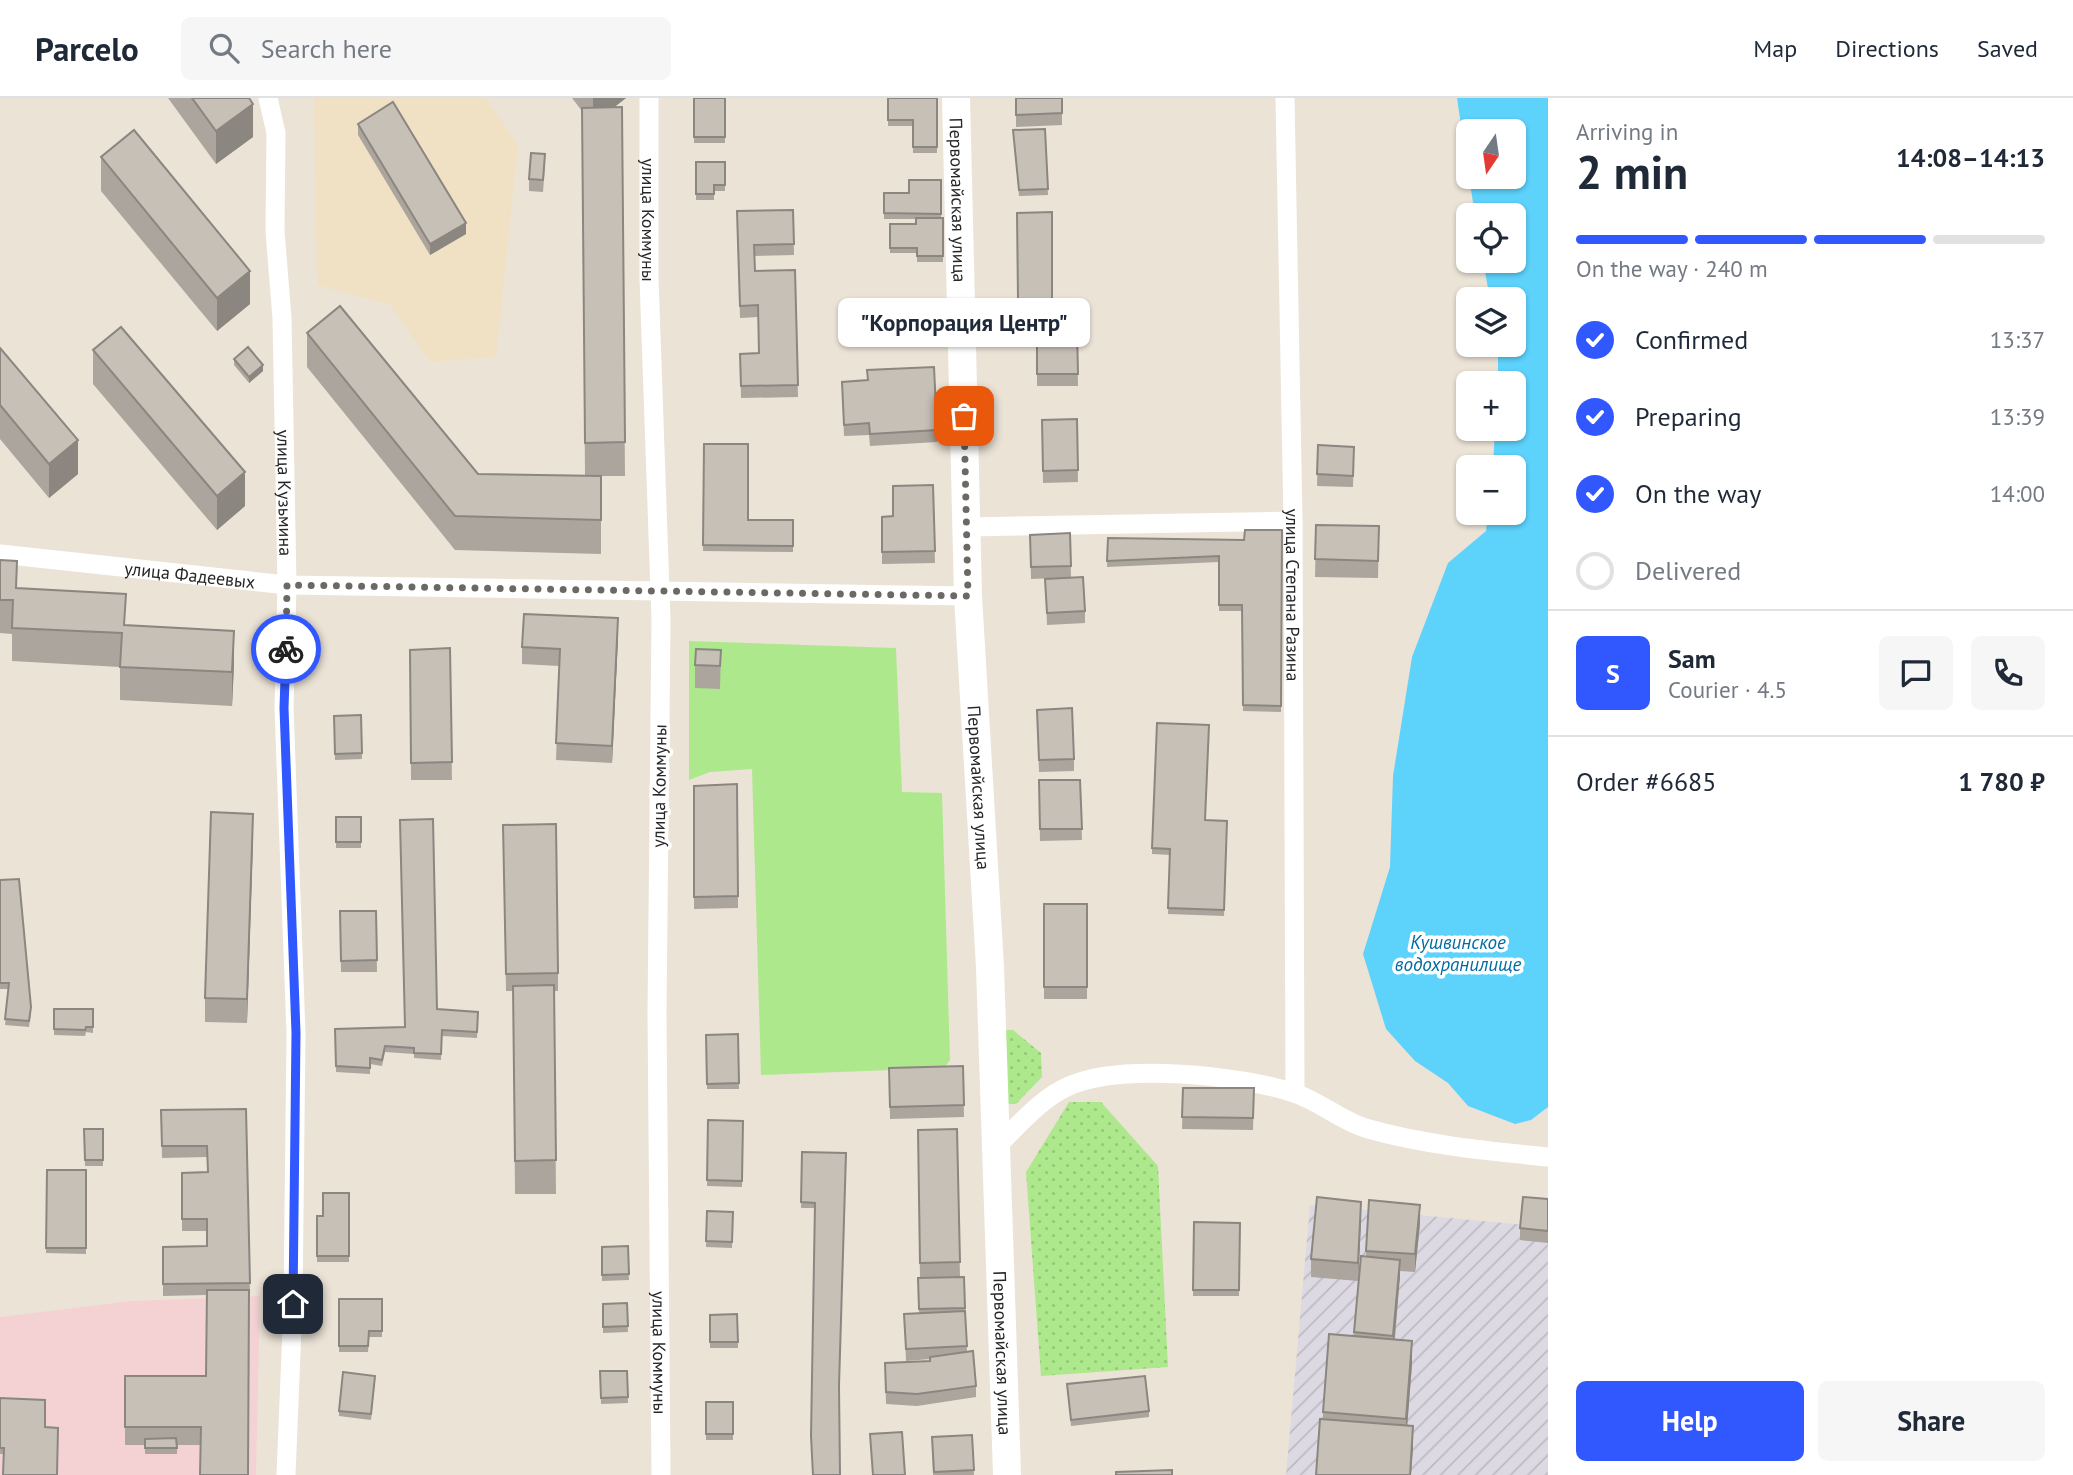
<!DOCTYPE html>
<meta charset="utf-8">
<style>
:root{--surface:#fff;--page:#f6f6f7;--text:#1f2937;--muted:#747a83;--line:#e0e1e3;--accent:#3158ff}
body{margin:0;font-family:"PT Sans",sans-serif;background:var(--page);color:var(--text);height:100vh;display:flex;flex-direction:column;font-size:26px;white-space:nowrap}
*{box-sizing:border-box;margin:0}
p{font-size:23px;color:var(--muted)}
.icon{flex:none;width:38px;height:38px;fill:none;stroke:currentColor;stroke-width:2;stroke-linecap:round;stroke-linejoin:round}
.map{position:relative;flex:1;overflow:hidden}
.sheet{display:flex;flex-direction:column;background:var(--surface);width:525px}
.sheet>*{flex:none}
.needle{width:46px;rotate:193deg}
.fabs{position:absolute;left:1456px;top:21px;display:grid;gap:14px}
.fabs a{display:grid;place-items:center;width:70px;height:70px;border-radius:10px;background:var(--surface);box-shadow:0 2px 5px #0004;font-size:35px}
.pin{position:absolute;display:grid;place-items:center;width:60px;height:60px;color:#fff;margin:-30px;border-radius:14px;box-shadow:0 4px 10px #0006}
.courier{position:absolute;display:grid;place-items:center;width:70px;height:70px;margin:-35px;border:5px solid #3158ff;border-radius:50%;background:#fff;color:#222;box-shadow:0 2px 9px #0007}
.bubble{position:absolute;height:49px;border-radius:10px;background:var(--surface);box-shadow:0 2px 5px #0004;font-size:23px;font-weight:800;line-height:49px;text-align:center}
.headline em{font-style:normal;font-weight:800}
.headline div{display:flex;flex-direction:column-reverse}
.headline{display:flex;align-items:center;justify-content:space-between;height:119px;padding:0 28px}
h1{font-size:46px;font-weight:800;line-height:52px}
.bar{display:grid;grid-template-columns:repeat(4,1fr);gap:10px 7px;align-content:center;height:84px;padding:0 28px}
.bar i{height:9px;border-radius:5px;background:var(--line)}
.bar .selected{background:var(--accent)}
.bar p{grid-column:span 4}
.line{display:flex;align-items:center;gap:18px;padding:0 28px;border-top:2px solid var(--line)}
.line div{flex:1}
.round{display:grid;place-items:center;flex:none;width:74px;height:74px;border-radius:10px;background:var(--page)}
ol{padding:0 28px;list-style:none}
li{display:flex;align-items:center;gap:21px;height:77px}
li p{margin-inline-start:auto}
li .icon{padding:7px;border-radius:50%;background:var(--accent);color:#fff;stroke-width:4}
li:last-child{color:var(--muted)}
li i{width:38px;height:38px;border:4px solid var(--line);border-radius:50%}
.action{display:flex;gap:14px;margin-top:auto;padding:14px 28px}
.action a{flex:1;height:80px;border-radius:10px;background:var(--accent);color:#fff;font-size:28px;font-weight:800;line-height:80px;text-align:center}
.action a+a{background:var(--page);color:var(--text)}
header{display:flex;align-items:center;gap:42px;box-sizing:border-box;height:98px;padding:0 35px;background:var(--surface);border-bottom:2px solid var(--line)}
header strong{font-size:33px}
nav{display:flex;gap:38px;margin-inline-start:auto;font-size:24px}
.search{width:490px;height:63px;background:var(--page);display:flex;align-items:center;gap:18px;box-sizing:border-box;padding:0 24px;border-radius:10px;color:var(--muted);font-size:26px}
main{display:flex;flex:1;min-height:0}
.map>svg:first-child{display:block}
.industrial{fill:url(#industrial-furrows)}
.education{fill:#f0e1c4}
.medical{fill:#f4d2d4}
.grass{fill:url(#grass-dots)}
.park{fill:#ade98c}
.water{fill:#5dd2fb}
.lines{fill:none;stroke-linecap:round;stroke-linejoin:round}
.minor{stroke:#fff;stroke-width:19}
.secondary{stroke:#fff;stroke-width:28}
.wall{fill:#aba59d}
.shaded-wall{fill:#8b8680}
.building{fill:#c7c0b7;stroke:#8b8680;stroke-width:2}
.done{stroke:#6c6965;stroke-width:7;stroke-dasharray:0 12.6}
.route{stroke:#3158ff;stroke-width:9}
.labels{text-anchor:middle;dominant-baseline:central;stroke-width:7;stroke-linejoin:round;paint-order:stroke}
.street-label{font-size:18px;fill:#272727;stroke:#fff}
.water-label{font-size:19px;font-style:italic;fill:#006ca3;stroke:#fff}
</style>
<header>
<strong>Parcelo</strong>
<div class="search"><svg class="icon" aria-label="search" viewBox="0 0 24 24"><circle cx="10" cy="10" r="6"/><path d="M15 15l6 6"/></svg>Search here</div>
<nav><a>Map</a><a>Directions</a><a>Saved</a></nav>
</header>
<main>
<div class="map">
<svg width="1548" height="1377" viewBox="0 0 1548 1377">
<defs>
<pattern id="industrial-furrows" width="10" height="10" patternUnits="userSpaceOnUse" patternTransform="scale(1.75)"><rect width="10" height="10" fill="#dcd9e3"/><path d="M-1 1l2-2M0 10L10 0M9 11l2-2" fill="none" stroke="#bdbac3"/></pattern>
<pattern id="grass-dots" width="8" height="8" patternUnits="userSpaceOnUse" patternTransform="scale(1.75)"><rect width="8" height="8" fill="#ade98c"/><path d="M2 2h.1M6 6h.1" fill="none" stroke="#95c879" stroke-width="1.8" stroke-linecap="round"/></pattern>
</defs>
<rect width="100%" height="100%" fill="#ece3d7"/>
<polygon class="industrial" points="1310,1107 1548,1129 1548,1377 1286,1377"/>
<polygon class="education" points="314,0 486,0 518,47 496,259 430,264 390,207 317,187"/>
<polygon class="medical" points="260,1198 256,1377 0,1377 0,1219 131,1203"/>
<g class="grass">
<polygon points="1003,932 1013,932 1041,955 1042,979 1016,1006 1006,1006"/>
<polygon points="1069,1004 1101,1004 1158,1068 1168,1269 1041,1278 1026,1074"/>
</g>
<polygon class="park" points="689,543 896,550 902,694 942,695 950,962 944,970 761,977 752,671 710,674 689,682"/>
<polygon class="water" points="1457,0 1548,0 1548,1009 1531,1022 1515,1026 1468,1008 1448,985 1415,963 1386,931 1363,856 1390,769 1393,678 1412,559 1448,465 1486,433 1488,415 1514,415 1514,369 1493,369 1495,331 1514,331 1514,285 1498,285 1498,247 1514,247 1514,201 1490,201 1483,163 1514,163 1514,117 1475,117 1469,79 1514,79 1514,33 1468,33 1468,74"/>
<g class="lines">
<g class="minor">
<path id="s1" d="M268,0L276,35L275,133L282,220L287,487L284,610L296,935L293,1206L286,1377"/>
<path id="s2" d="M649,0V180L661,522L657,916L661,1377"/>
<path id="s3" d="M1285,0L1293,423L1295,995"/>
<polyline points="968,429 1293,423"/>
<path id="s4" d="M0,456L287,487L968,498"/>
<path d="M996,1049C1018,1028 1041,1000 1069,988C1121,965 1240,977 1294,995C1319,1003 1340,1022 1365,1030C1424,1047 1487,1053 1548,1059"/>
</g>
<path class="secondary" id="s5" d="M956,0L968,498L990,869L1007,1377"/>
</g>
<g class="wall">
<polygon points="168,0 249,0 253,39 216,66"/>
<polygon points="572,0 626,0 614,9 622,9 625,378 601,378 601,456 455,452 307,269 307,235 478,376 585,378 582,13"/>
<rect x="694" y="0" width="31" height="45"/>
<polygon points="888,0 937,0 937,55 913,55 913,28 888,28"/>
<polygon points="1016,0 1062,0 1062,27 1016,29"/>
<polygon points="358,26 466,136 430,157 358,37"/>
<polygon points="1045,31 1048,97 1019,98 1013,32"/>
<polygon points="101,59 250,206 217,233 101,93"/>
<polygon points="696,64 725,64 725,93 714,93 714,102 696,102"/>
<polygon points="545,68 543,94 529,93 529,81"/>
<polygon points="941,82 941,120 943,120 943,164 917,164 917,155 890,155 890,126 916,126 916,121 884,121 884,95 909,95"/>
<polygon points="793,112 794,157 754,158 755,173 795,172 798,299 741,300 740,256 759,255 758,219 740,220 737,113"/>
<polygon points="1052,114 1052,212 1018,213 1017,115"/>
<polygon points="1037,232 1077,232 1078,288 1037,288"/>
<polygon points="0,250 78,376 49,400 0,341"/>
<polygon points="93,252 245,408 217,432 93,286"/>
<polygon points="234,261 263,273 249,285 234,267"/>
<polygon points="867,272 937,332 937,344 870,348 869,337 844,338 842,284 867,282"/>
<polygon points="1077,321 1078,384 1043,385 1042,322"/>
<polygon points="704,346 748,422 793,422 793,454 703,453"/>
<polygon points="1318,347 1354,349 1353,389 1317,388"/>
<polygon points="933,387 935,465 882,466 882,419 893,418"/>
<polygon points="1316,427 1379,428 1378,480 1315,479"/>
<polygon points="1282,432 1281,614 1243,613 1242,513 1219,513 1219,464 1107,469 1108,440 1244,442"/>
<polygon points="1070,435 1071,480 1085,513 1085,525 1047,527 1045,481 1057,480 1031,481 1030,437"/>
<polygon points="0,462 17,491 126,527 234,566 232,608 120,602 120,569 12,563 12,536 0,535"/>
<polygon points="618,538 612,665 556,662 559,568 522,566 522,549"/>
<polygon points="450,550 452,682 411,682 410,552"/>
<polygon points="721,552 720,591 695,590 695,567"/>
<polygon points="1037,612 1074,661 1074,673 1039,674"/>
<polygon points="361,617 362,661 335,662 334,618"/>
<polygon points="1039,682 1080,682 1082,742 1040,743"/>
<polygon points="737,686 738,810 694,811 694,688"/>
<rect x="336" y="719" width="25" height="31"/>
<polygon points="1206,722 1227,723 1224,818 1168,816 1170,757 1152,756 1152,750"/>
<polygon points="503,727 558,875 558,893 554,893 556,1096 515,1096 513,893 506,893"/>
<polygon points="253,739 247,925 205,924 205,900"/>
<polygon points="0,782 31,915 29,929 5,927 9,891 0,891"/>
<rect x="1044" y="806" width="43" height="95"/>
<polygon points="340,813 376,813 377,874 341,874"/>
<polygon points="54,911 93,911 93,935 86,934 85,938 54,937"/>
<polygon points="437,911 478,914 477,940 442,938 441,962 414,960 414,956 385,954 382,968 370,966 370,976 336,974 335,931 405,929"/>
<polygon points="738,936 739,991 707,991 706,937"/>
<polygon points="963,968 964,1019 890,1021 889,970"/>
<polygon points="1183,990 1254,990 1253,1032 1182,1031"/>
<polygon points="246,1011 250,1196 249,1196 201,1347 177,1347 177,1356 145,1356 145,1347 125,1347 125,1278 206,1278 207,1197 163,1198 163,1149 207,1148 207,1133 182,1133 182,1087 207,1074 207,1059 162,1060 161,1012"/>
<polygon points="708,1022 743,1023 742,1089 707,1088"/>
<polygon points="84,1031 103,1031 103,1068 85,1068"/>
<polygon points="957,1031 960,1179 964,1179 967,1254 976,1288 976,1299 917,1308 886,1306 885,1265 930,1263 930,1261 906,1263 904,1216 919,1215 918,1180 920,1180 918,1055"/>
<polygon points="802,1054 846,1055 839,1293 815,1110 801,1110"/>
<polygon points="47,1072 86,1072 86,1156 46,1155"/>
<polygon points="349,1095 349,1164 317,1164 317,1118 323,1118"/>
<polygon points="1548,1101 1548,1145 1520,1142 1520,1130"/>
<polygon points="1369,1102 1420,1125 1415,1174 1400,1173 1395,1242 1412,1266 1407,1327 1413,1351 1323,1321 1323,1314 1354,1238 1361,1158 1366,1159"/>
<polygon points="707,1113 733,1114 732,1150 706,1149"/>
<polygon points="1361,1121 1358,1183 1311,1179 1311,1161"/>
<polygon points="1194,1124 1240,1125 1239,1198 1193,1198"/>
<polygon points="628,1148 629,1182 602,1183 602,1149"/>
<polygon points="339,1201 382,1201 382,1239 369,1239 368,1254 339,1254"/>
<polygon points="627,1205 628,1234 603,1235 603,1206"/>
<polygon points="737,1216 738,1250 710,1250 710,1217"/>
<polygon points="600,1273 627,1273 628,1305 601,1306"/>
<polygon points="375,1284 371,1322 339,1318 339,1313"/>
<polygon points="1067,1286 1149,1313 1149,1319 1071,1328"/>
<polygon points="0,1300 45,1329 4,1356 0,1356"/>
<rect x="706" y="1304" width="27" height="38"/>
<polygon points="972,1337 974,1377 933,1377 932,1339"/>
</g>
<g class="shaded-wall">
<polygon points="593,0 626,0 593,26"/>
<polygon points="253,6 253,39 216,66 216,33"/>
<polygon points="466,125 466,136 430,157 430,146"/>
<polygon points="250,173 250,206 217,233 217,200"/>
<polygon points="263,267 263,273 249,285 249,279"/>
<polygon points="78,342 78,376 49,400 49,366"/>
<polygon points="245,374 245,408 217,432 217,398"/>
<polygon points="618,520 618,538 612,665 612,648"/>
<polygon points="234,533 234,566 232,608 232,574"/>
<polygon points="253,716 253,739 247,925 247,901"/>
<polygon points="1361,1104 1361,1121 1358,1183 1358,1165"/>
<polygon points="1420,1107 1420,1125 1415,1174 1415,1156"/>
<polygon points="1400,1162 1400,1179 1393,1255 1393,1238"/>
<polygon points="1412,1243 1412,1266 1406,1344 1406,1321"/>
<polygon points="1413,1328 1413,1351 1411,1377 1410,1377"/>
</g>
<g class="building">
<polygon points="192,0 249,0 253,6 216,33"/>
<rect x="694" y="0" width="31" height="39"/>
<polygon points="888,0 937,0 937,49 913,49 913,22 888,22"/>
<polygon points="1016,0 1062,0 1062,15 1016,17"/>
<polygon points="393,4 466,125 430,146 358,26"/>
<polygon points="622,9 625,344 585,345 582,10"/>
<polygon points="1045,31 1048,91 1019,92 1013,32"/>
<polygon points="134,32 250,173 217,200 101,59"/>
<polygon points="531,55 545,56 543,82 529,81"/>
<polygon points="696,64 725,64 725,87 714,87 714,96 696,96"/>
<polygon points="909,82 941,82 941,116 884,115 884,95 909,95"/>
<polygon points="793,112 794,146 754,147 755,173 795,172 798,287 741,288 740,256 759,255 758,207 740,208 737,113"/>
<polygon points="1052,114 1052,201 1018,201 1017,115"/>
<polygon points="916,120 943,120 943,158 917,158 917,150 890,150 890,126 916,126"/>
<polygon points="340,208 478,376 601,378 601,422 455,418 307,235"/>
<polygon points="121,229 245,374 217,398 93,252"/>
<polygon points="1037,232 1077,232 1078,276 1037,276"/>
<polygon points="248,249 263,267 249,279 234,261"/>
<polygon points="0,250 78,342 49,366 0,307"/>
<polygon points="934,269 937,332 870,336 869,325 844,327 842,284 868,282 867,272"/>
<polygon points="1077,321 1078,372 1043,373 1042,322"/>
<polygon points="704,346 748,346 748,422 793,422 793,448 703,447"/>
<polygon points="1318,347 1354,349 1353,378 1317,376"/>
<polygon points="933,387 935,453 882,454 882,419 893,418 893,388"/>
<polygon points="1316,427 1379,428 1378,463 1315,461"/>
<polygon points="1245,432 1282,432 1281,608 1243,607 1242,507 1219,507 1219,458 1107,463 1108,440 1244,442"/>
<polygon points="1070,435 1071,468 1031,469 1030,437"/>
<polygon points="0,462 17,463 16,490 126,496 124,527 234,533 232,574 120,569 122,535 12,530 13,502 0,502"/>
<polygon points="1083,479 1085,513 1047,515 1045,481"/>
<polygon points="524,516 618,520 612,648 556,645 560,551 522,549"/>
<polygon points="450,550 452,664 411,665 410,552"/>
<polygon points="696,551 721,552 720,568 695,567"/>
<polygon points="1072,610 1074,661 1039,662 1037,612"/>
<polygon points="361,617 362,655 335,656 334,618"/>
<polygon points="1157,625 1209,627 1205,722 1227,723 1224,812 1168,810 1170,751 1152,750"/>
<polygon points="1039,682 1080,682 1082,731 1040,731"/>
<polygon points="737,686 738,798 694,799 694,688"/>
<polygon points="211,714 253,716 247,901 205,900"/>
<rect x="336" y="719" width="25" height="25"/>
<polygon points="433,721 437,911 478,914 477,934 442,932 441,956 414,955 414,950 385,948 382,962 370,960 370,970 336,968 335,931 405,929 400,722"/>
<polygon points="556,726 558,875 506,876 503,727"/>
<polygon points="19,781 31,909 29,923 5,921 9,885 0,885 0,782"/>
<rect x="1044" y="806" width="43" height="83"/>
<polygon points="340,813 376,813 377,862 341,863"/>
<polygon points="554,887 556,1062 515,1063 513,888"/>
<polygon points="54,911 93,911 93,929 86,929 85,932 54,931"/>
<polygon points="738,936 739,985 707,986 706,937"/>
<polygon points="963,968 964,1007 890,1009 889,970"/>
<polygon points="1183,990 1254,990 1253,1020 1182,1019"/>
<polygon points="246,1011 250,1185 163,1186 163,1149 207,1148 207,1121 182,1121 182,1075 208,1074 207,1048 162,1048 161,1012"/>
<polygon points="708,1022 743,1023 742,1083 707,1082"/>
<polygon points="84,1031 103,1031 103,1062 85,1062"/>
<polygon points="957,1031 960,1164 920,1165 918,1032"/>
<polygon points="802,1054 846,1055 839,1288 840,1377 813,1377 811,1338 815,1105 801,1104"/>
<polygon points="47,1072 86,1072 86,1150 46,1150"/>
<polygon points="323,1095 349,1095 349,1158 317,1158 317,1118 323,1118"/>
<polygon points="1317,1099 1361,1104 1358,1165 1311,1161"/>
<polygon points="1523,1099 1548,1101 1548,1133 1520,1130"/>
<polygon points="1369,1102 1420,1107 1415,1156 1366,1153"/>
<polygon points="707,1113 733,1114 732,1144 706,1143"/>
<polygon points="1194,1124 1240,1125 1239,1192 1193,1192"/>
<polygon points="628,1148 629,1176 602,1177 602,1149"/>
<polygon points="1361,1158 1400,1162 1393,1238 1354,1234"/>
<polygon points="964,1179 965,1210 919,1211 918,1180"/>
<polygon points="207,1192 249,1192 248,1377 200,1377 201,1329 125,1329 125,1278 206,1278"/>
<polygon points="339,1201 382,1201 382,1233 369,1233 368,1248 339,1248"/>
<polygon points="627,1205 628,1228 603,1229 603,1206"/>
<polygon points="965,1213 967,1248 906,1251 904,1216"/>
<polygon points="737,1216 738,1244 710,1244 710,1217"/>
<polygon points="1329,1236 1412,1243 1406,1321 1323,1314"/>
<polygon points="973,1253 976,1288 917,1296 886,1294 885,1265 930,1263 930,1259"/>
<polygon points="600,1273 627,1273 628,1299 601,1300"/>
<polygon points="343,1274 375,1278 371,1316 339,1313"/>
<polygon points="1145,1278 1149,1313 1071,1322 1067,1286"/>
<polygon points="0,1300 45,1302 45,1329 58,1330 57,1377 3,1377 4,1350 0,1350"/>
<rect x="706" y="1304" width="27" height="32"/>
<polygon points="1320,1321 1413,1328 1410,1377 1316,1377"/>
<polygon points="902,1334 905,1377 873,1377 870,1336"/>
<polygon points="972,1337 974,1372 934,1374 932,1339"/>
<polygon points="176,1340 177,1350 145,1350 145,1341"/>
<polygon points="1172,1372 1172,1377 1116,1377 1116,1374"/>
</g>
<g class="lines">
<polyline class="done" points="286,551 287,487 968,498 964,318"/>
<polyline class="route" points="286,551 284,610 296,935 293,1206"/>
</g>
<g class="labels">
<g class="street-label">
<text stroke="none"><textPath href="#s5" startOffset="102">Первомайская улица</textPath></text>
<text stroke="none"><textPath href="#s2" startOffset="122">улица Коммуны</textPath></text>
<text stroke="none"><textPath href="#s1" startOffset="396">улица Кузьмина</textPath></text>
<text stroke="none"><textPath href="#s4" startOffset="191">улица Фадеевых</textPath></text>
<text stroke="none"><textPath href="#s3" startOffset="497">улица Степана Разина</textPath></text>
<text transform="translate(659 688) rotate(-89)">улица Коммуны</text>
<text stroke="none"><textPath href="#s5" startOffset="690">Первомайская улица</textPath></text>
<text stroke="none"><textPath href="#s2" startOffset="1255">улица Коммуны</textPath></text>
<text stroke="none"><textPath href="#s5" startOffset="1256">Первомайская улица</textPath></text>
</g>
<g class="water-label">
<text x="1458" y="844">Кушвинское<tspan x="1458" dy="22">водохранилище</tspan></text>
</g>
</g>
</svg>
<div class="fabs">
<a><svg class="needle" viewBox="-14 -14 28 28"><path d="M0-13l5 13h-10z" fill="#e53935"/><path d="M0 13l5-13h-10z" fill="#747a83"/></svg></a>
<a><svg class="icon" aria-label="locate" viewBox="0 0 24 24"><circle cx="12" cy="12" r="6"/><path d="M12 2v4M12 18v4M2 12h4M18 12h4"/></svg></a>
<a><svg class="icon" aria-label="layers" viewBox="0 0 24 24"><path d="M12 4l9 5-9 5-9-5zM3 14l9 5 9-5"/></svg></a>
<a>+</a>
<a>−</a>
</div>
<div class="pin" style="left:964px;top:318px;background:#ea580c"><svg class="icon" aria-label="bag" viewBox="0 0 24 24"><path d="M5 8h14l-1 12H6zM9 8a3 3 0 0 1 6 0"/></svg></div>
<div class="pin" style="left:293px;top:1206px;background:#1f2937"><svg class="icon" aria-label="home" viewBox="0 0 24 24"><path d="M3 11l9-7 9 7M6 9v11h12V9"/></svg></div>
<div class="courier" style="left:286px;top:551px"><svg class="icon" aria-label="bike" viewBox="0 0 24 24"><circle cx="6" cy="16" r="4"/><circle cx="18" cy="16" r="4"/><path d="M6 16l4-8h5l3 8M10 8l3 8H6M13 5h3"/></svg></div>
<div class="bubble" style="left:838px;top:200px;width:252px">&quot;Корпорация Центр&quot;</div>
</div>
<section class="sheet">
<div class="headline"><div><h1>2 min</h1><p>Arriving in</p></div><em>14:08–14:13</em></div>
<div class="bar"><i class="selected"></i><i class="selected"></i><i class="selected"></i><i></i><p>On the way · 240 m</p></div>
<ol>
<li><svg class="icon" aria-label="check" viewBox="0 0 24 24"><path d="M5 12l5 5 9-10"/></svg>Confirmed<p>13:37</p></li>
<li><svg class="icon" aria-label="check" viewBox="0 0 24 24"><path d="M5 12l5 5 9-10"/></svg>Preparing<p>13:39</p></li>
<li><svg class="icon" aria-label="check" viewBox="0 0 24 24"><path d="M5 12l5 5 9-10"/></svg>On the way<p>14:00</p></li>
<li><i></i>Delivered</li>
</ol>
<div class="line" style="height:126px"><b class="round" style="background:var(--accent);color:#fff">S</b><div><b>Sam</b><p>Courier · 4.5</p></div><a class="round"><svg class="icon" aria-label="chat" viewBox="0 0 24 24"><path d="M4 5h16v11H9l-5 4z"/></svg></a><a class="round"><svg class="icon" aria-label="phone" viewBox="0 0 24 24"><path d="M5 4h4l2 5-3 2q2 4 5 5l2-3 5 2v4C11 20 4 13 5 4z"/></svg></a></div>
<div class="line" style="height:91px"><div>Order #6685</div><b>1 780 ₽</b></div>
<div class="action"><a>Help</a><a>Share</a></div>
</section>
</main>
